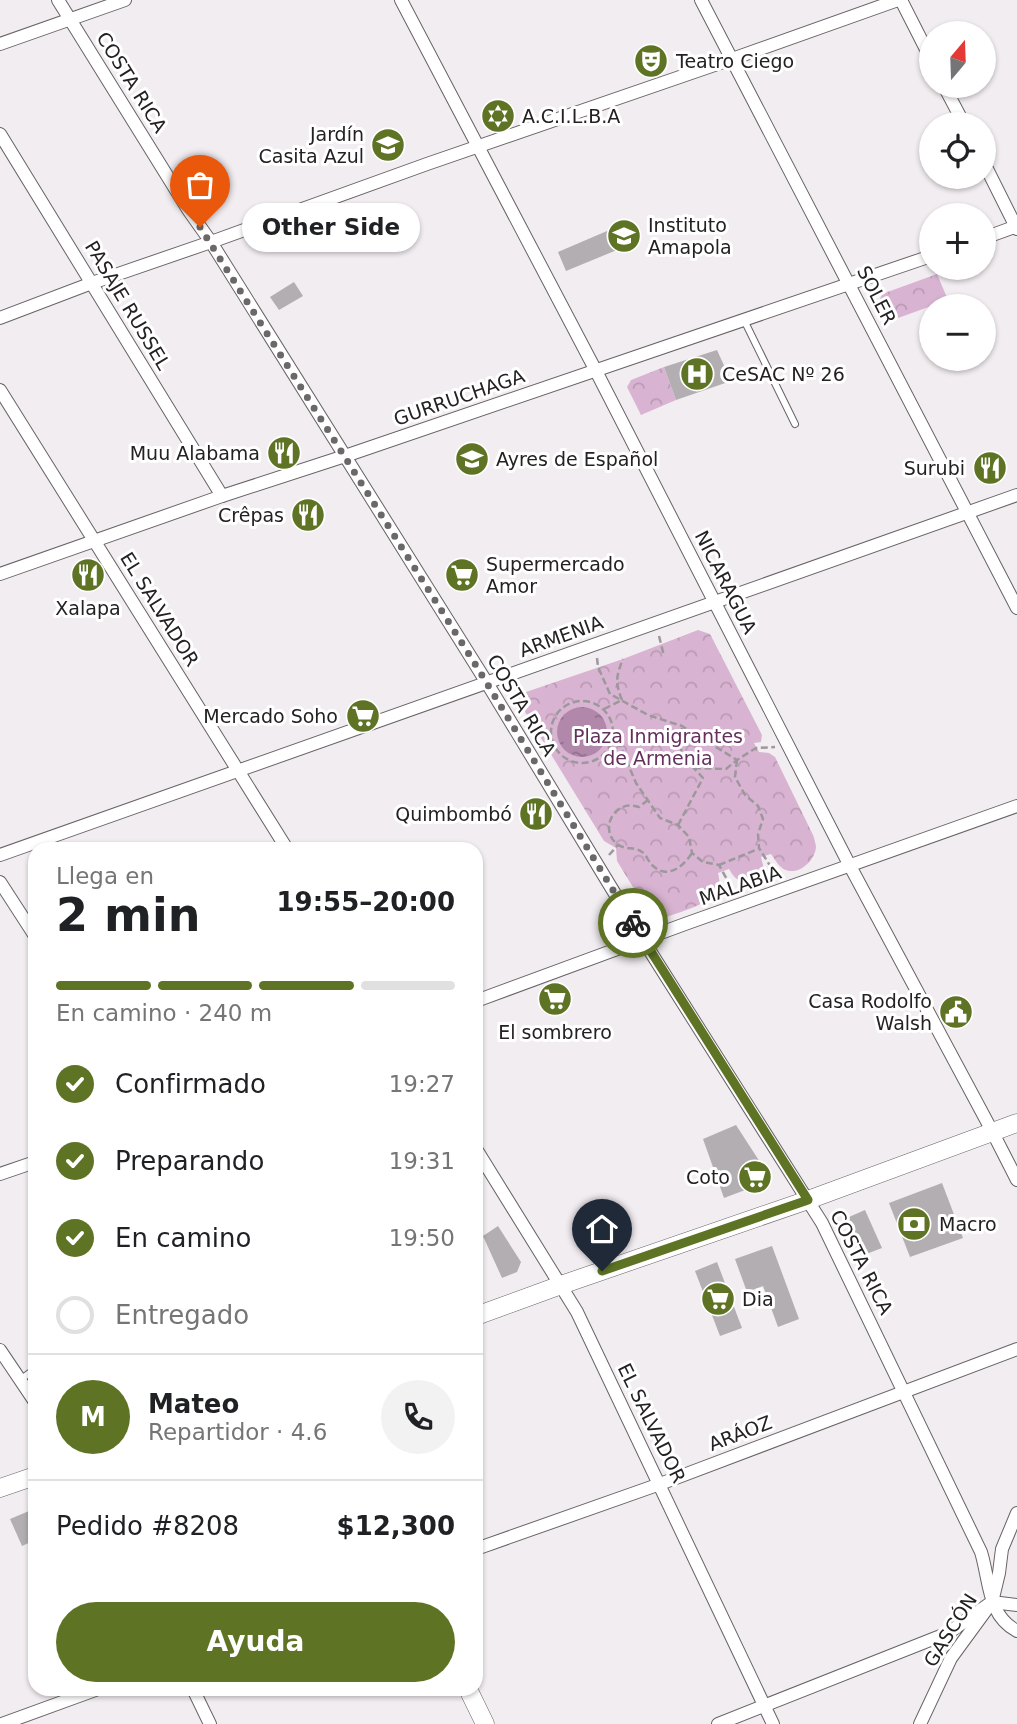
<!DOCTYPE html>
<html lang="es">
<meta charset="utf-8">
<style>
:root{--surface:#fff;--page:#f2f2f2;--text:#202124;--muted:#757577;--line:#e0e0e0;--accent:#5e7424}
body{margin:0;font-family:"DejaVu Sans",sans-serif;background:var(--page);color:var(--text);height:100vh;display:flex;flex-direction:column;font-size:26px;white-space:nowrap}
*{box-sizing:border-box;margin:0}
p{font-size:23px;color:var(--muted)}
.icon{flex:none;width:38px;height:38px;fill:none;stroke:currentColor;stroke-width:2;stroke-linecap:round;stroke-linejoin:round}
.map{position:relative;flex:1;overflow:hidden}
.details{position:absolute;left:28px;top:842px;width:455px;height:854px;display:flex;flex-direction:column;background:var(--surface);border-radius:21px;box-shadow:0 2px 5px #0004}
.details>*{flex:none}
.needle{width:46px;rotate:19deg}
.buttons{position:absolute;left:919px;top:21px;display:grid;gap:14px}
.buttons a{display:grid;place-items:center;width:77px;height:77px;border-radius:50%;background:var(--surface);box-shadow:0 2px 5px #0004;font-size:35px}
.pin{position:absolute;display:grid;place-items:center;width:60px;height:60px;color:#fff;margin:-72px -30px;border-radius:50% 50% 50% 0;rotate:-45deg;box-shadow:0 0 7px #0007}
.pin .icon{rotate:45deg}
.courier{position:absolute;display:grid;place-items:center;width:70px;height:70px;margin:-35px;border:5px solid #5e7424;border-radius:50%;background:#fff;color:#222;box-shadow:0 2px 9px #0007}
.bubble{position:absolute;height:49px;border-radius:24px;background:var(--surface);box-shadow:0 2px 5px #0004;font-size:23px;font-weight:800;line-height:49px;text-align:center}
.summary em{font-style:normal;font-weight:800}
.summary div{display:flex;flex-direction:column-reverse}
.summary{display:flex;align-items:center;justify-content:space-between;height:119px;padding:0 28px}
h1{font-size:46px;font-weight:800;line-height:52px}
.bar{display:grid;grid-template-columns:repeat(4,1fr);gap:10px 7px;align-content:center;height:84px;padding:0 28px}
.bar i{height:9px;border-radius:5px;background:var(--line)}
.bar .active{background:var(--accent)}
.bar p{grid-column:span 4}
.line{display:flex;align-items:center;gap:18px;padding:0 28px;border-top:2px solid var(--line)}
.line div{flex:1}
.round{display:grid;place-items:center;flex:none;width:74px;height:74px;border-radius:37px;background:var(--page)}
ol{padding:0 28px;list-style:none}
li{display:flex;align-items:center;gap:21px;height:77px}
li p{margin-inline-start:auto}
li .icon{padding:7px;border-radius:50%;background:var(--accent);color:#fff;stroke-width:4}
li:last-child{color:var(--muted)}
li i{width:38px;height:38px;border:4px solid var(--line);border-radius:50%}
.primary-button{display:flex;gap:14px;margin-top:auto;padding:14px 28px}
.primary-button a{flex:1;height:80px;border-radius:42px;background:var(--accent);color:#fff;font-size:28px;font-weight:800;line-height:80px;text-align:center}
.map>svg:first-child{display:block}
.park{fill:url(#park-crowns)}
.water{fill:url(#water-ripples)}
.building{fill:#b2aeb1}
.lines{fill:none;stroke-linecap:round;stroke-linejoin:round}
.lane-casing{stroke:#676366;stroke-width:8}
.street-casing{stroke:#676366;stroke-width:14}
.secondary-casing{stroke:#676366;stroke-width:19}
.path{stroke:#9c989b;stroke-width:2.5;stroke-dasharray:7 3.5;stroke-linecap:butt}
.lane{stroke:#fff;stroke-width:6}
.street{stroke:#fff;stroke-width:12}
.secondary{stroke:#fff;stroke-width:18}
.done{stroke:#6b686a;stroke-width:7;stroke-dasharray:0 12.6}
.route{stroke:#5e7424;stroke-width:9}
.labels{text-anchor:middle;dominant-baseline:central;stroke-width:6;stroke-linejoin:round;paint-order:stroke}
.poi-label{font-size:19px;fill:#232122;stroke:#fff;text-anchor:start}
.street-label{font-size:19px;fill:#232122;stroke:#fff}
.park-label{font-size:19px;fill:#642f5c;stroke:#fff}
</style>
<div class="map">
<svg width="1017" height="1724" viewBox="0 0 1017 1724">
<defs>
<pattern id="park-crowns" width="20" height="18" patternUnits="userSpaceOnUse" patternTransform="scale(1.75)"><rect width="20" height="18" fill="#d9b4d2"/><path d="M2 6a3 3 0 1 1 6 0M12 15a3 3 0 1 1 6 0" fill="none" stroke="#ba9ab4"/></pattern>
<pattern id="water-ripples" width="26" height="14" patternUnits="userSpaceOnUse" patternTransform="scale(1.75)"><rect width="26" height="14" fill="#b288aa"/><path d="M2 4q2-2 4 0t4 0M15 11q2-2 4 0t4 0" fill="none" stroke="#906f8a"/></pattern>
</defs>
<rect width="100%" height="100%" fill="#f2edf1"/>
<g class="park">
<polygon points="937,274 948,300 887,322 879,302 882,294"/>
<polygon points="664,367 676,400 641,415 627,387 631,380"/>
<path d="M698,630L710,634L762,735L761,742L754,743L759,752L769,753L775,757L813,835C814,837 816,845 816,847C815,862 796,878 782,868C777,864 774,858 771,854L761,857C761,858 764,868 764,869C764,878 749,884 741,881C735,879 732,874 729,869L718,873C719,879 721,885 719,890C715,902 677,913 664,918L657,919L650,915L617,861L616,848L604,841L519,702V696L523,693L623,659Z"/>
</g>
<circle class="water" cx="582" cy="732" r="25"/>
<g class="building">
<polygon points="621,225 629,245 566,271 558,252"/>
<polygon points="294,282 303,296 279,310 270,297"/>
<polygon points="717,350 731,381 676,400 664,367"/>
<polygon points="736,1125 767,1173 761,1184 724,1198 703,1139"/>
<polygon points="942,1183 963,1238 910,1257 889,1203"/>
<polygon points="865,1210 882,1248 861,1256 846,1220 849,1217"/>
<polygon points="498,1226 521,1262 517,1272 502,1278 483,1236"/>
<polygon points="772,1246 799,1319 778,1327 763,1286 747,1292 735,1259"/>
<polygon points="717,1262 742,1328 720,1336 695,1271"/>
<polygon points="29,1511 35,1525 35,1540 22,1546 10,1519"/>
</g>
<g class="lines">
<g class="lane-casing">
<g id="lane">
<polyline points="744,320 795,424"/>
<polyline points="20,1380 35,1369"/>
</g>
</g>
<g class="street-casing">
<g id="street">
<path d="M58,0L189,211L211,242L487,683L643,940L822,1223L981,1552C990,1581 987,1615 1017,1631"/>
<polyline points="401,0 596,371 850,866 992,1131 1017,1180"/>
<polyline points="701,0 1017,608"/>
<polyline points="901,0 931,59"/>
<polyline points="0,44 125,0"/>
<polyline points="944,86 964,124"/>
<polyline points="0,134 222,496"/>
<polyline points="984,163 1017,229"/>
<polyline points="984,238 1017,226"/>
<polyline points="0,318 92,283 211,242 427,164 732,59 898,0"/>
<polyline points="0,390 287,849"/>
<polyline points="0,574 222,496 345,456 931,256"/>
<polyline points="0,855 1017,495"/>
<polyline points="0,882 35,936"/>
<polyline points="476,1001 685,924 1017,806"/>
<polyline points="476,1149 577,1312 773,1724"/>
<polyline points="0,1174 35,1162"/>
<polyline points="0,1350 35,1402"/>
<polyline points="476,1549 660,1484 1017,1349"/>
<polyline points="193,1689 210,1724"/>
<polyline points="2,1724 98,1689"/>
<polyline points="718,1724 948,1633 992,1602 1017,1605"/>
<polyline points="920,1724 951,1658 992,1602 999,1573 1002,1549 1017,1513"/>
</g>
</g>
<g class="secondary-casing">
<g id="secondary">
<polyline points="476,1316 561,1285 808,1200 1017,1123"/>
<polyline points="0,1488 35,1476"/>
<polyline points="468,1689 485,1724"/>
</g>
</g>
<g class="path">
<polyline points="659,636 664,656"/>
<polyline points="597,658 598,667 610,694 648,715 682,726 737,760"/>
<path d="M622,700C615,683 616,676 623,659"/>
<circle cx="582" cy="732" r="31"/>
<polyline points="604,709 622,700"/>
<polyline points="614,731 636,783 660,818 678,825 689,837 692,853 703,862 719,865 735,894"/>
<polyline points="737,760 735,777 745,795 758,806 763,819 758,834 759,848 777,877"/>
<polyline points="694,768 726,769 737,760 756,748 775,747"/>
<path d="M648,800L639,807C634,806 628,804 623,807C608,813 604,833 616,843C625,851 634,846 642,852C646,854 648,861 652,865C667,880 683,867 692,853"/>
<polyline points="678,825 703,778 681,754 682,726"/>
<polyline points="609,855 618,845"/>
<polyline points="719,865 758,849"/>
</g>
<use href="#lane" class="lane"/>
<use href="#street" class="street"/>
<use href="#secondary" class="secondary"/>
</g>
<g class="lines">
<polyline class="done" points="200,227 477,667 633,923"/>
<polyline class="route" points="602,1271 808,1200 633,923"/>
</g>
<defs>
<g id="theatre-disc" transform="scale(1.75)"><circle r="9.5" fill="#5e7424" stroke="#fff"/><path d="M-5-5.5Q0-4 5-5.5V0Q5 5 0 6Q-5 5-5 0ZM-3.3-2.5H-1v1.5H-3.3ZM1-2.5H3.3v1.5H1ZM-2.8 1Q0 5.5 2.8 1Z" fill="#fff"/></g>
<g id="synagogue-disc" transform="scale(1.75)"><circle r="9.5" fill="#5e7424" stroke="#fff"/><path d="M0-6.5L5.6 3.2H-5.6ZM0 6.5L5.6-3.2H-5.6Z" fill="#fff"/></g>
<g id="school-disc" transform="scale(1.75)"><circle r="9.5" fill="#5e7424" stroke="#fff"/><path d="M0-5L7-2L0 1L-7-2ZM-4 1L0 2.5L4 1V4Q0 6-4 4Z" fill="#fff"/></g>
<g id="hospital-disc" transform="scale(1.75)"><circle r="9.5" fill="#5e7424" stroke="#fff"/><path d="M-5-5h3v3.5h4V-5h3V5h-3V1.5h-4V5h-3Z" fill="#fff"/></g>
<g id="restaurant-disc" transform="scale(1.75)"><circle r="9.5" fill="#5e7424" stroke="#fff"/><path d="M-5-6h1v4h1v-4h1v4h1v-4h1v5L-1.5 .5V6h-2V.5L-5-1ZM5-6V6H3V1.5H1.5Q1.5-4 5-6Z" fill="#fff"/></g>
<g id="university-disc" transform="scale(1.75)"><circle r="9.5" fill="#5e7424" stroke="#fff"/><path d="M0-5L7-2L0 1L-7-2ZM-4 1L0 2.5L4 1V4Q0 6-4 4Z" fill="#fff"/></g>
<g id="supermarket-disc" transform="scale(1.75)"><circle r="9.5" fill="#5e7424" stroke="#fff"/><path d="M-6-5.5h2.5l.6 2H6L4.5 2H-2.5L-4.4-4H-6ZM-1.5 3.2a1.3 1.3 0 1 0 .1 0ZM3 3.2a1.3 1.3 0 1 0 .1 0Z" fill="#fff"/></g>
<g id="civic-disc" transform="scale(1.75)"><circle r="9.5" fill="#5e7424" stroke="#fff"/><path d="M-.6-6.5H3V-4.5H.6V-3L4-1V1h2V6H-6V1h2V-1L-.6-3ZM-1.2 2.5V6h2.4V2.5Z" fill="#fff"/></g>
<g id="bank-disc" transform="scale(1.75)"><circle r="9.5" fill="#5e7424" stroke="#fff"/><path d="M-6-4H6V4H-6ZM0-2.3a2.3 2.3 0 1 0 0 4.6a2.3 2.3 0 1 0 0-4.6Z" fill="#fff"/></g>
</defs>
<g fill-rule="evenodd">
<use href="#theatre-disc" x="651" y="61"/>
<use href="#synagogue-disc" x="498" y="116"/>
<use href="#school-disc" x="388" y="145"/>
<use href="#school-disc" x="624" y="236"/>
<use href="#hospital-disc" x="697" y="374"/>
<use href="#restaurant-disc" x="284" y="453"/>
<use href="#university-disc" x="472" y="459"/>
<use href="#restaurant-disc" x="990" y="468"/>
<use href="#restaurant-disc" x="308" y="515"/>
<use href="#restaurant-disc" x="88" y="575"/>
<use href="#supermarket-disc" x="462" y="575"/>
<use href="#supermarket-disc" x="363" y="716"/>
<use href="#restaurant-disc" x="536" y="814"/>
<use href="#supermarket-disc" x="555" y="999"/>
<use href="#civic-disc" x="956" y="1012"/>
<use href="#supermarket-disc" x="755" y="1177"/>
<use href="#bank-disc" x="914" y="1224"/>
<use href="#supermarket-disc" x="718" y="1299"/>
</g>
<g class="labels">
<g class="poi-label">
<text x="676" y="61">Teatro Ciego</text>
<text x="522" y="116">A.C.I.L.B.A</text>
<text x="364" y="134" text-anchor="end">Jardín<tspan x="364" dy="22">Casita Azul</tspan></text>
<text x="648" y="225">Instituto<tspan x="648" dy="22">Amapola</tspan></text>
<text x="722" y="374">CeSAC Nº 26</text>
<text x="260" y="453" text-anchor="end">Muu Alabama</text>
<text x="496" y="459">Ayres de Español</text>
<text x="965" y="468" text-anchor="end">Surubi</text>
<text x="284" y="515" text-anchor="end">Crêpas</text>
<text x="486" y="564">Supermercado<tspan x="486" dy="22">Amor</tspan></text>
<text x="88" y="608" text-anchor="middle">Xalapa</text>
<text x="338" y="716" text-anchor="end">Mercado Soho</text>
<text x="512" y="814" text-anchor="end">Quimbombó</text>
<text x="932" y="1001" text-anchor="end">Casa Rodolfo<tspan x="932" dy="22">Walsh</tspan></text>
<text x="555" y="1032" text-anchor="middle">El sombrero</text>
<text x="730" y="1177" text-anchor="end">Coto</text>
<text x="939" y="1224">Macro</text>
<text x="742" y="1299">Dia</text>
</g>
<g class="street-label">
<text transform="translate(132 82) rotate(58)">COSTA RICA</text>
<text transform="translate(877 295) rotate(63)">SOLER</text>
<text transform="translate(128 305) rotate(59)">PASAJE RUSSEL</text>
<text transform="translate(459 397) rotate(-19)">GURRUCHAGA</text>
<text transform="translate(726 582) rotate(63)">NICARAGUA</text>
<text transform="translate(160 609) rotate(58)">EL SALVADOR</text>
<text transform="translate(561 636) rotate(-20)">ARMENIA</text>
<text transform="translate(522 705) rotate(59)">COSTA RICA</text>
<text transform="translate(740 885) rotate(-19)">MALABIA</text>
<text transform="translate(862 1262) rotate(63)">COSTA RICA</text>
<text transform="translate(652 1423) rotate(64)">EL SALVADOR</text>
<text transform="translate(740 1433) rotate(-21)">ARÁOZ</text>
<text transform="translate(950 1630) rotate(-58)">GASCÓN</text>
</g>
<g class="park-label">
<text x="658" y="736">Plaza Inmigrantes<tspan x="658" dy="22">de Armenia</tspan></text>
</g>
</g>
</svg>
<div class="buttons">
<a><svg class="needle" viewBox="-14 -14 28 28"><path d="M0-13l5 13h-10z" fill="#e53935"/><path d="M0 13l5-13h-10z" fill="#757577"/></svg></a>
<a><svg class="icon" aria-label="locate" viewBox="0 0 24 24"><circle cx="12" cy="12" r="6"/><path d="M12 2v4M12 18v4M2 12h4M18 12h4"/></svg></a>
<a>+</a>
<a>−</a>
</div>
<div class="pin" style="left:200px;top:227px;background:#ea580c"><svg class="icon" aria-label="bag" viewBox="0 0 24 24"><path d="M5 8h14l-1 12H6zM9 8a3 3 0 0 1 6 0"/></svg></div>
<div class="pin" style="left:602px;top:1271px;background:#1f2937"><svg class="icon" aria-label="home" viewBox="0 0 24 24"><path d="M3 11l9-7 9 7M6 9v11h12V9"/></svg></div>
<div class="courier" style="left:633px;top:923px"><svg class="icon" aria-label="bike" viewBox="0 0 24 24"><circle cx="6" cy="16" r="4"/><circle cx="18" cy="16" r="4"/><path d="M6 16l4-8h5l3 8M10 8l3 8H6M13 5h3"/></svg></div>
<div class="bubble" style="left:242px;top:203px;width:178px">Other Side</div>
<section class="details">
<div class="summary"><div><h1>2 min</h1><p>Llega en</p></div><em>19:55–20:00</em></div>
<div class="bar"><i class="active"></i><i class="active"></i><i class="active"></i><i></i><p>En camino · 240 m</p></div>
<ol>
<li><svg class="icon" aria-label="check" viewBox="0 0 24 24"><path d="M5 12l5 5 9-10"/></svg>Confirmado<p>19:27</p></li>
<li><svg class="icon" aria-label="check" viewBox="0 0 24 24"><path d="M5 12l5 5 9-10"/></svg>Preparando<p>19:31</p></li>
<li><svg class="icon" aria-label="check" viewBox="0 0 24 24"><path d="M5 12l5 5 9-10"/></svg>En camino<p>19:50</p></li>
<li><i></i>Entregado</li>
</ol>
<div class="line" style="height:126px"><b class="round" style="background:var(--accent);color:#fff">M</b><div><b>Mateo</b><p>Repartidor · 4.6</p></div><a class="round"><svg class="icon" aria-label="phone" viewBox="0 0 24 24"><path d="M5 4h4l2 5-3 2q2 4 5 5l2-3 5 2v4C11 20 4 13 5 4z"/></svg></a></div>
<div class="line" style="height:91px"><div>Pedido #8208</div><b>$12,300</b></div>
<div class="primary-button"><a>Ayuda</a></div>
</section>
</div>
